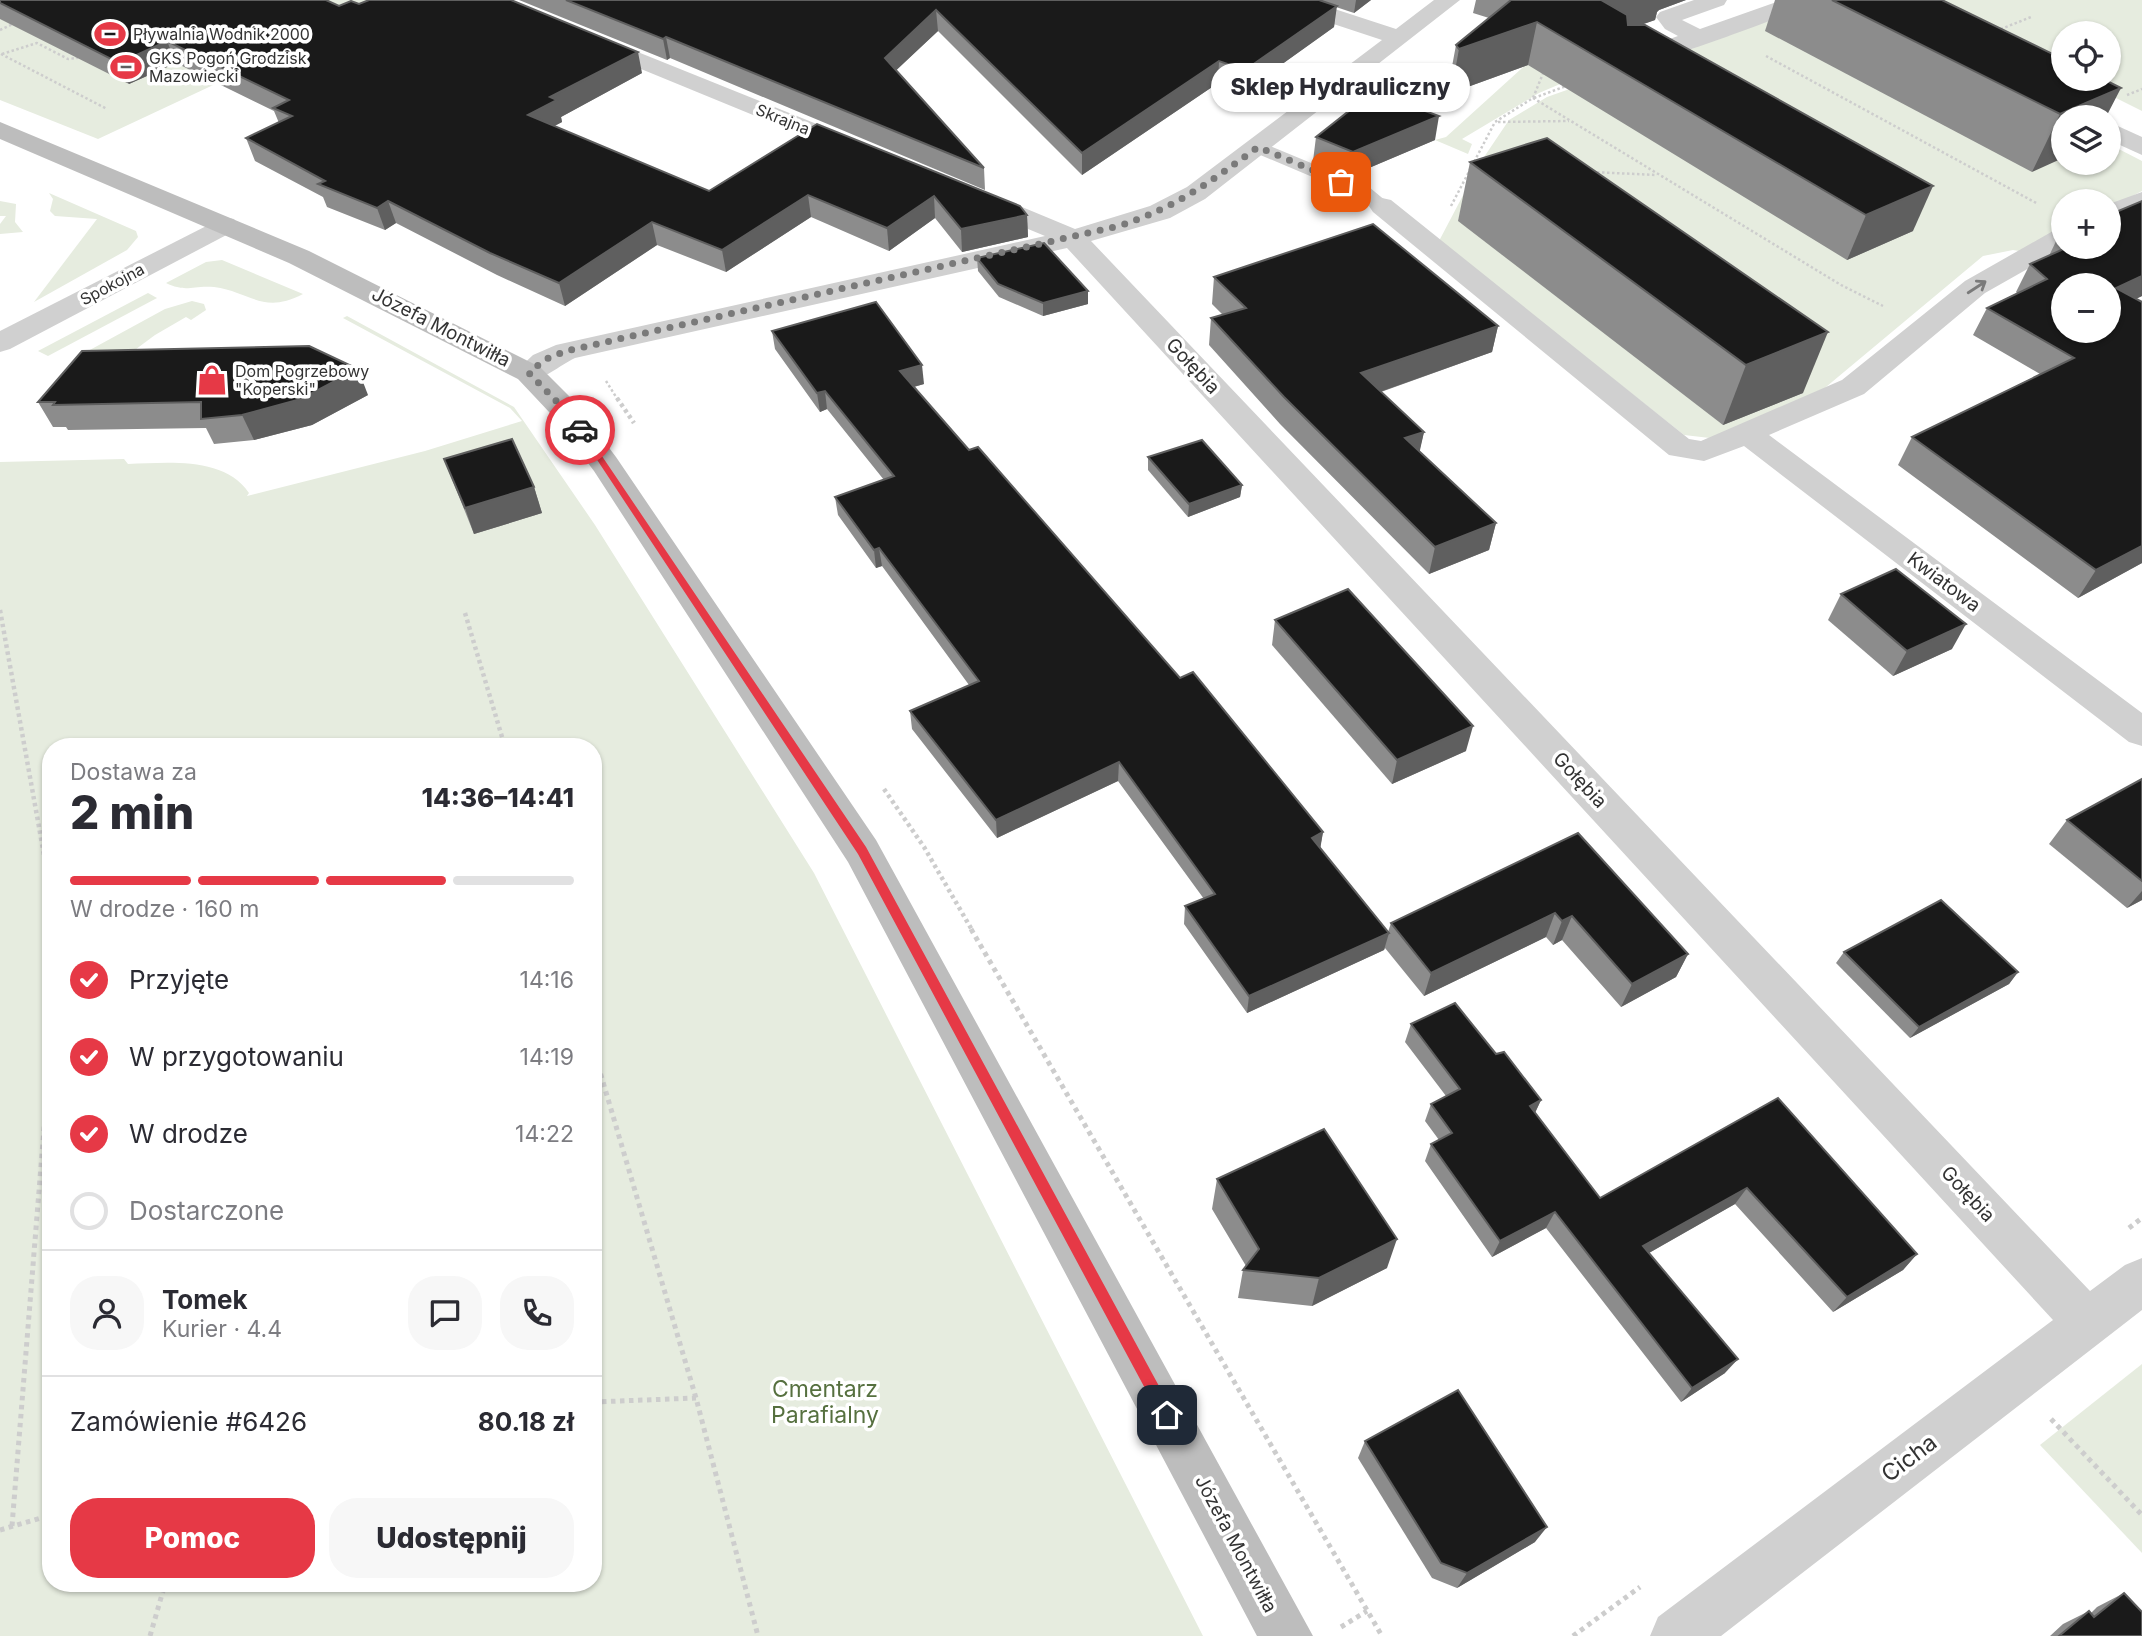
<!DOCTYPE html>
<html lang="pl">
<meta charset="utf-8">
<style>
:root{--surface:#fff;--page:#f7f7f7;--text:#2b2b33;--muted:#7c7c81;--line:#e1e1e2;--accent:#e63946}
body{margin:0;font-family:Inter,sans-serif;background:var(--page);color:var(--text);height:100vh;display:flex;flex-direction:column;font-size:26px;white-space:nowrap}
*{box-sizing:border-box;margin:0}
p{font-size:23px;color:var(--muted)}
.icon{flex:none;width:38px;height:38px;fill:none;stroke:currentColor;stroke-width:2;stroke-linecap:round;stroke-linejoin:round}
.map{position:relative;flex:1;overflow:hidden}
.details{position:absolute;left:42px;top:738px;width:560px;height:854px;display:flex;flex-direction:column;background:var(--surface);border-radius:28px;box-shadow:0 2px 5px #0004}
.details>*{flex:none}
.buttons{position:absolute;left:2051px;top:21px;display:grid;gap:14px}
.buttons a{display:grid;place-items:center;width:70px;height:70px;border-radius:50%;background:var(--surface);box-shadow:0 2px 5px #0004;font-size:35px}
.pin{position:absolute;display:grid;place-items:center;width:60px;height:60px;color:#fff;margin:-30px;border-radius:14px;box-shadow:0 4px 10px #0006}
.courier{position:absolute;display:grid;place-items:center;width:70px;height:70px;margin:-35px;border:5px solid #e63946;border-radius:50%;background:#fff;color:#222;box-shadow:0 2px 9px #0007}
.bubble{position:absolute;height:49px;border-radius:24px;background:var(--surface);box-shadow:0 2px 5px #0004;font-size:23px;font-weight:800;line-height:49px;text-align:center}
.overview em{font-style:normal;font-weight:800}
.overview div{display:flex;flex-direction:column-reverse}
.overview{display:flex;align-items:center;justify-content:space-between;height:119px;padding:0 28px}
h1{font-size:46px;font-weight:800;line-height:52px}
.bar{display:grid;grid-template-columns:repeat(4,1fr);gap:10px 7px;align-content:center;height:84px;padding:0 28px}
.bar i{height:9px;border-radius:5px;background:var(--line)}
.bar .active{background:var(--accent)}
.bar p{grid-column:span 4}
.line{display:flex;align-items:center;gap:18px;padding:0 28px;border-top:2px solid var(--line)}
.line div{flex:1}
.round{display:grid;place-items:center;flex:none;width:74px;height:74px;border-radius:28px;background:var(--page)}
ol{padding:0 28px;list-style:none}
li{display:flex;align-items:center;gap:21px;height:77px}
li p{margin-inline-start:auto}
li .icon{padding:7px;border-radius:50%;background:var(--accent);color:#fff;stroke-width:4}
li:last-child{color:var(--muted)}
li i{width:38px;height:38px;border:4px solid var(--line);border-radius:50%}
.button{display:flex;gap:14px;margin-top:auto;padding:14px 28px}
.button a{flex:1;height:80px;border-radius:28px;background:var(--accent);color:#fff;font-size:28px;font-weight:800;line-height:80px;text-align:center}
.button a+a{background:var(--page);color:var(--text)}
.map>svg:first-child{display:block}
.green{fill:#e6ecdf;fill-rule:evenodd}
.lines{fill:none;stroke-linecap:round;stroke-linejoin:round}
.path-far2{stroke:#cdcdcd;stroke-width:2.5;stroke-dasharray:2.5 2.5;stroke-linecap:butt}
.path-far1{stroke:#cdcdcd;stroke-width:4.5;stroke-dasharray:3.5 3.5;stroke-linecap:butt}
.path{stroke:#cdcdcd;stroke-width:5;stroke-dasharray:4.5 4.5;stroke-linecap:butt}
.lane{fill:#d0d0d0;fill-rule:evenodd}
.street{fill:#d0d0d0;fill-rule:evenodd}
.secondary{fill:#bdbdbd;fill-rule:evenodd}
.wall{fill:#8c8c8c}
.shaded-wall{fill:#5f5f5f}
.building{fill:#1a1a1a;stroke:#5f5f5f;stroke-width:2;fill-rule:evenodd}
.oneway{stroke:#7a7a7a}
.route{fill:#e63946}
.done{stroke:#7a7a7a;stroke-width:7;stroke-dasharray:0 12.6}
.labels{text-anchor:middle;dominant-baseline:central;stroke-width:7;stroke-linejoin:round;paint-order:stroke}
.far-poi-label{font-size:16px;fill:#333;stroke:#fff;text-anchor:start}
.far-street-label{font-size:16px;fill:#333;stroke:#fff}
.street-label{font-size:19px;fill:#333;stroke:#fff}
.near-park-label{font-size:23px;fill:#56703f;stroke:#fff}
.near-street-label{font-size:23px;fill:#333;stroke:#fff}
</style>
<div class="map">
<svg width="2142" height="1636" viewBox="0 0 2142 1636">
<rect width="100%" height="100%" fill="#fff"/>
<g class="green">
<polygon points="0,0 395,0 98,139 0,100"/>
<polygon points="1921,0 2142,0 2142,111 2078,79 2109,79 2109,33 2063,33 2063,72"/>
<polygon points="1818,1 2063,121 2063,163 2109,163 2109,144 2142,161 2142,191 2109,208 2109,201 2063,201 2063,232 2025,252 2013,250 1983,256 1814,397 1710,438 1684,435 1439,241 1480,163 1509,120 1547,97"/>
<polygon points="1553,40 1619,59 1539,93 1462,139 1472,144 1468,154 1435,140 1446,137"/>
<polygon points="49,193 136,231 138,237 127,250 34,302 97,219 55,216 50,211 53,199"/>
<polygon points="0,201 16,204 15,222 23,232 0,234 0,224 6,216 0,216"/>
<path d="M222,260L303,294C263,315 251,292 214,287C192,285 187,293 166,283L206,262Z"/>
<polygon points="148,293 157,298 48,356 38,351"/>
<polygon points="192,301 204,304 206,310 191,320 186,317 155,335 124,358 88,351 165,309"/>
<path d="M347,316L514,407L595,525L814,873L1203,1636H0V462L124,459L128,464C167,463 224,456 249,493L247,496L425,451L522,421L510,408L343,318ZM51,747H593V1584H51Z"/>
<polygon points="2142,1364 2142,1553 2040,1445"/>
</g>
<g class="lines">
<g class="path-far2">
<polyline points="0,30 15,23"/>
<polyline points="1996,31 2031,17"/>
<polyline points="1,54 107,109"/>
<polyline points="2,54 37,43 68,59 77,58 76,54"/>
<polyline points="1766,56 2038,204"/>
<polyline points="2127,95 2142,89"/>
<polyline points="1533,98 1841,285 1883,306"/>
<polyline points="1534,98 1569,85"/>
<polyline points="1498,122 1569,121"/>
<polyline points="1592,172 1657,175"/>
<polyline points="1451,206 1495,122 1533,98 1544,71"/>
<polyline points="606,381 618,400"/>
</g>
<g class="path-far1">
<polyline points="617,398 634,423"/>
<polyline points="0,610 51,894"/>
<polyline points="465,613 505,747"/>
<polyline points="884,789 924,847 972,930"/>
</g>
<g class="path">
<polyline points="971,929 1382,1636"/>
<polyline points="593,1048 696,1398 758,1636"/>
<polyline points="2129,1228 2142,1218"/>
<polyline points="593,1402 696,1398"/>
<polyline points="2051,1419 2142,1515"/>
<polyline points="12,1526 51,1042"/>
<polyline points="0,1530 51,1515"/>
<polyline points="1341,1627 1367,1611"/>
<polyline points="150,1636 165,1584"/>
<polyline points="1573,1636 1640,1587"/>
</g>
<polygon class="lane" points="1258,141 1369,187 1392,206 1389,210 1375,210 1355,195 1251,151 1249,147 1251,143"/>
<g class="street">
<path d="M1273,0H1307L1396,29L1434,0H1460L1205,199L1170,218L1091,241L2090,1291L2125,1265L2142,1258V1310L1721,1636H1650L1658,1617L2053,1320L1067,248L575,358C556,367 540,385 518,379L514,373L533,355L556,345L1045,236L970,205L966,199L970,193H988L1075,229L1150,206L1187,187L1382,40L1276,5Z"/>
<path d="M1694,0H1727L1724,5L1682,20L1700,29L1782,0H1815L1812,5C1782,16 1643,71 1622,66L1619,61L1622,56L1678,36L1665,29L1656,17L1660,12Z"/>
<polygon points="593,34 864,143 868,148 864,153 846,153 585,46 581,41 585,36"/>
<polygon points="2109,122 2142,137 2142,155 2109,140"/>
<polygon points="2142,192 2142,210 2109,222 2109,204"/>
<polygon points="1382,198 1391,200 1689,439 1701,441 1842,380 1965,281 2053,231 2063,229 2063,247 2066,247 1985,293 1864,394 1769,435 2142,713 2142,746 2129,742 1744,446 1704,461 1669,455 1373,212 1369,206 1373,200"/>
<polygon points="224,217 234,219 238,225 234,231 10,349 0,352 0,331"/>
</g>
<polygon class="secondary" points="0,122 309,251 540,367 572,399 616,457 876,840 1313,1636 1257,1636 848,862 594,471 550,413 518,379 289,263 0,139"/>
</g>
<g class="wall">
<polygon points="0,0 339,6 359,4 642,73 561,117 562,122 554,126 709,191 817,124 1027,215 1028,237 962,252 935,218 889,251 811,217 726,272 657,245 565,306 497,275 396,223 385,230 327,207 323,197 255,161 246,138 279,123 274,111 176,63 129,84 0,19"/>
<polygon points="519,0 1371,0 1354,13 1336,7 1334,27 1243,92 1218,83 1082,175 938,31 896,70 984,168 985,190 670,58 667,60"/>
<polygon points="1476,0 1686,0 1659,10 1657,12 1655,20 1640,25 1913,231 1847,260 1528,65 1451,93 1448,88 1456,45 1489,18 1473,13"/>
<polygon points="1775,0 1942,0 2121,88 2032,172 1765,31"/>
<polygon points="1316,137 1435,140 1350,176 1313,161"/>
<polygon points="1470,162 1803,393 1723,425 1458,221"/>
<polygon points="2142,201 2142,296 2136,299 2142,563 2078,598 1898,465 1912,437 2040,374 1973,335 1987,308 2017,293 2016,292 2030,264 2049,256 2058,237 2063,235 2063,247 2109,247"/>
<polygon points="977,258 1088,304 1043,316 999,297 978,271"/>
<polygon points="1214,277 1498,326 1492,352 1381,392 1424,432 1419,452 1496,523 1489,550 1429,574 1280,424 1209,345 1211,318 1223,315 1212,304"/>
<polygon points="772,331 924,384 914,387 969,450 1323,832 1320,848 1388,932 1391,923 1578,833 1688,954 1676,977 1621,1007 1562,940 1553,945 1546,937 1424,996 1385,948 1384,950 1247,1013 1184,924 1185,906 1204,899 1118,781 997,838 912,729 910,711 969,685 882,566 876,568 838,515 835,497 884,480 827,409 820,412 775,349"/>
<polygon points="368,395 312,425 254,440 214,444 206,428 68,430 66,427 53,427 38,402"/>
<polygon points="1148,457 1242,485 1240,497 1188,517 1148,470"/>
<polygon points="444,459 534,487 542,513 474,534"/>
<polygon points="1841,594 1952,649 1893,676 1828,620"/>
<polygon points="1275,620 1466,751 1392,784 1272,645"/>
<polygon points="2142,779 2142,900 2127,908 2049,844 2067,820"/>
<polygon points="1844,952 2018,972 2009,984 1910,1038 1836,963"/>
<polygon points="1411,1024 1496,1054 1541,1100 1535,1113 1600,1198 1778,1098 1917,1254 1903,1270 1833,1312 1735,1204 1649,1253 1725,1373 1681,1402 1546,1228 1492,1257 1425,1161 1431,1144 1439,1140 1425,1121 1431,1104 1446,1096 1405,1042"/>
<polygon points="1217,1179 1387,1268 1312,1306 1238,1298 1243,1270 1246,1266 1212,1209"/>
<polygon points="1365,1441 1535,1542 1457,1588 1432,1578 1358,1458"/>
<polygon points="2124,1593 2142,1636 2050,1636 2063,1624 2089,1611 2091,1613 2097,1607"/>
</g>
<g class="shaded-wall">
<polygon points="1356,0 1371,0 1354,13"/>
<polygon points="1600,0 1686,0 1659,10 1657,12 1655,20 1590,43"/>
<polygon points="1337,6 1334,27 1243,92 1245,70"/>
<polygon points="936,10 938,31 887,79 885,58"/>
<polygon points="1537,22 1528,65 1451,93 1459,49"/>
<polygon points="666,37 670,58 667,60 663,39"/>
<polygon points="167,41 176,63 129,84 119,63"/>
<polygon points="638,52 642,73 561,117 562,122 534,137 528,115 550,97"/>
<polygon points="1219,61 1218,83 1082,175 1082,153"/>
<polygon points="2121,88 2106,117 2063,117 2063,158 2032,172 2060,114"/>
<polygon points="1439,116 1435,140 1350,176 1353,152"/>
<polygon points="1933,186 1913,231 1847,260 1866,215"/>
<polygon points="808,195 811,217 726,272 722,250"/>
<polygon points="934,196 935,218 889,251 887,228"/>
<polygon points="388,201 396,223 385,230 377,208"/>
<polygon points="1027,215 1028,237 962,252 961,229"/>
<polygon points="652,222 657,245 565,306 559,283"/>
<polygon points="2142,276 2142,296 2109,311 2116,288"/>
<polygon points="1088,291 1088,304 1043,316 1043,303"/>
<polygon points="1498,326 1492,352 1357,400 1361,373"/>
<polygon points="1828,332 1803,393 1723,425 1746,365"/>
<polygon points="922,365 924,384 902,390 900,371"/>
<polygon points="358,369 368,395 312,425 254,440 242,415"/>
<polygon points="825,391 827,409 820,412 817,393"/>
<polygon points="1424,432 1418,459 1405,438"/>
<polygon points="1242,485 1240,497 1188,517 1189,504"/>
<polygon points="534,487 542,513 474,534 465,508"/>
<polygon points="1496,523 1489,550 1429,574 1435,547"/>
<polygon points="2142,546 2142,563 2078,598 2096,570"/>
<polygon points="879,548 882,566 876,568 874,550"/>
<polygon points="1966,624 1952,649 1893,676 1907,651"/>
<polygon points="1473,726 1466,751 1392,784 1397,760"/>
<polygon points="1119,762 1118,781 997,838 996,820"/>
<polygon points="1323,832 1320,850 1312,838"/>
<polygon points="2142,891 2142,900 2127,908"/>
<polygon points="1555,913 1546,937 1424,996 1431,973"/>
<polygon points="1572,916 1562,940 1553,945 1562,921"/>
<polygon points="1389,933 1384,950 1247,1013 1249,996"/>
<polygon points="1688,954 1676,977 1621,1007 1632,984"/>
<polygon points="2018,972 2009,984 1910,1038 1919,1027"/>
<polygon points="1541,1100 1533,1117 1530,1106"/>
<polygon points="1747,1188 1735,1204 1633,1262 1643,1246"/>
<polygon points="1555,1212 1546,1228 1492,1257 1500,1241"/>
<polygon points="1397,1239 1387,1268 1312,1306 1319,1278"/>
<polygon points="1917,1254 1903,1270 1833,1312 1847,1297"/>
<polygon points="1738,1359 1725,1373 1681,1402 1692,1388"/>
<polygon points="1547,1527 1535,1542 1457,1588 1467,1573"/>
</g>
<g class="building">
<polygon points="0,0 326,0 339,6 351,1 359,4 369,0 511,0 638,52 550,97 557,100 528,115 709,191 817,124 1020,206 1027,215 961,229 934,196 887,228 808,195 722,250 652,222 559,283 490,253 388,201 377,208 318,184 325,181 246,138 292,116 273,108 289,100 167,41 119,63 0,3"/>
<polygon points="566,0 1319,0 1337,6 1245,70 1219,61 1082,153 936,10 885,58 984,168 666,37 663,39"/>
<polygon points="1511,0 1601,0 1627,15 1628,25 1645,25 1933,186 1866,215 1537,22 1459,49 1456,45"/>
<polygon points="1832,0 1942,0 2063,59 2063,79 2103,79 2121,88 2060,114"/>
<polygon points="1373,92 1439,116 1353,152 1316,137"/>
<polygon points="1547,138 1828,332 1746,365 1470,162"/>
<path d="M2142,201V276L2116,288L2142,302V546L2096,570L1912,437L2074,358L1987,308L2047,279L2030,264L2068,247H2109V215ZM2063,285H2109V331H2063Z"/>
<polygon points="1373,224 1498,326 1361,373 1424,432 1405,438 1496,523 1435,547 1284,397 1211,318 1246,308 1214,277"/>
<polygon points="1044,243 1088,291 1043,303 998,284 977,258"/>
<polygon points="876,302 922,365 900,371 969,450 978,447 1180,678 1193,672 1323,832 1312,838 1389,933 1249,996 1185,906 1215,894 1119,762 996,820 910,711 979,681 879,548 874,550 835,497 894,476 825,391 817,393 772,331"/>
<polygon points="309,346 358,369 301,399 242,415 201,419 201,402 53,405 55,402 38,402 82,351"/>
<polygon points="512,439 534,487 465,508 444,459"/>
<polygon points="1202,440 1242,485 1189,504 1148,457"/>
<polygon points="1896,569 1966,624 1907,651 1841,594"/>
<polygon points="1348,589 1473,726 1397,760 1275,620"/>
<polygon points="2142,779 2142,881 2067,820"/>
<polygon points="1578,833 1688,954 1632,984 1572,916 1562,921 1555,913 1431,973 1391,923"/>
<polygon points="1941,900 2018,972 1919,1027 1844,952"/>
<polygon points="1455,1003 1496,1054 1504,1052 1541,1100 1530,1106 1600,1198 1778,1098 1917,1254 1847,1297 1747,1188 1643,1246 1738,1359 1692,1388 1555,1212 1500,1241 1431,1144 1452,1133 1431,1104 1460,1089 1411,1024"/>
<polygon points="1324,1129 1397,1239 1319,1278 1243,1270 1259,1249 1217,1179"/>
<polygon points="1458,1390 1547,1527 1467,1573 1441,1563 1365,1441"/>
<polygon points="2124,1593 2142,1612 2142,1636 2059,1636 2089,1611 2094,1617"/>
</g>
<defs><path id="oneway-shaft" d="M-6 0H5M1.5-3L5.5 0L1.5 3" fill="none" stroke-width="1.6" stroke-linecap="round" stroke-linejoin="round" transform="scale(1.75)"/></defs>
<use class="oneway" href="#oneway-shaft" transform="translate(1977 287) rotate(-33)"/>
<polygon class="route" points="576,428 583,428 866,847 1172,1410 1172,1420 1162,1420 858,854"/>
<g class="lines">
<path class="done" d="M580,430L561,406L529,373L544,360L566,351L1119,226C1177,207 1210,182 1258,147L1341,182"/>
</g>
<defs>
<g id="stadium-bare" transform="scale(2.415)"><path d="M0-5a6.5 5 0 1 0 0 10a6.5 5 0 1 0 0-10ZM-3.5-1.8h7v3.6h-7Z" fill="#e63946" stroke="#fff" stroke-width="2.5" paint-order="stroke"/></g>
<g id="shop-bare" transform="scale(2.415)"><path d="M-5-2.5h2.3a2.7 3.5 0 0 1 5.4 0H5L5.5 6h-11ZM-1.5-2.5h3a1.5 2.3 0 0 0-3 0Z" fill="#e63946" stroke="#fff" stroke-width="2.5" paint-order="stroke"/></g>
</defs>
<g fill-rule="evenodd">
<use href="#stadium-bare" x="110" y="34"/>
<use href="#stadium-bare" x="126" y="67"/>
<use href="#shop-bare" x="212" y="380"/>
</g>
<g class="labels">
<g class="far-poi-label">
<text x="133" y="34">Pływalnia Wodnik 2000</text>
<text x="149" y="58">GKS Pogoń Grodzisk<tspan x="149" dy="18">Mazowiecki</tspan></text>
<text x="235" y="371">Dom Pogrzebowy<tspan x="235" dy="18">"Koperski"</tspan></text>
</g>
<g class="far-street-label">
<text transform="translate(783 119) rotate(22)">Skrajna</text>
<text transform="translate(112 284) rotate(-28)">Spokojna</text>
</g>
<g class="street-label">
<text transform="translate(441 327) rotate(27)">Józefa Montwiłła</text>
<text transform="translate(1193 366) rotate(47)">Gołębia</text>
<text transform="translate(1944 582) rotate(37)">Kwiatowa</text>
<text transform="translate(1580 780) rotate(47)">Gołębia</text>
<text transform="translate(1968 1194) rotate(47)">Gołębia</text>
<text transform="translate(1236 1544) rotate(62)">Józefa Montwiłła</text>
</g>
<g class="near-park-label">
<text x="825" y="1389">Cmentarz<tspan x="825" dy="26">Parafialny</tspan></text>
</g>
<g class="near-street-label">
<text transform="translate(1909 1458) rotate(-37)">Cicha</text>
</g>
</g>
</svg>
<div class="buttons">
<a><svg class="icon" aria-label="locate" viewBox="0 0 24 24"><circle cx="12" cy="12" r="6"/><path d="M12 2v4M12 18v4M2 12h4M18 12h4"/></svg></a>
<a><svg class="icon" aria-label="layers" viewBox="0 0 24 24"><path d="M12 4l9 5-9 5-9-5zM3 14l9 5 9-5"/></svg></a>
<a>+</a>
<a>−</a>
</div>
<div class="pin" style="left:1341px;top:182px;background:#ea580c"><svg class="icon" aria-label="bag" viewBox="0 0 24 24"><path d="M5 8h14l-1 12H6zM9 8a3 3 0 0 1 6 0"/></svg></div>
<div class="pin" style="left:1167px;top:1415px;background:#1f2937"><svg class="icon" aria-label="home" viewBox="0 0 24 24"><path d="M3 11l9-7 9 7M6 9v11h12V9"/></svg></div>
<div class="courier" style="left:580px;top:430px"><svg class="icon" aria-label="car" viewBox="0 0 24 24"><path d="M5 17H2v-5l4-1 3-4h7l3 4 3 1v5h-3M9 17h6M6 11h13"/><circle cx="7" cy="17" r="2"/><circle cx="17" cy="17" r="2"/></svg></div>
<div class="bubble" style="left:1211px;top:63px;width:259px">Sklep Hydrauliczny</div>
<section class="details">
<div class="overview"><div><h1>2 min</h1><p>Dostawa za</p></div><em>14:36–14:41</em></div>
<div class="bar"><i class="active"></i><i class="active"></i><i class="active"></i><i></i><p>W drodze · 160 m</p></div>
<ol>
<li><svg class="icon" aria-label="check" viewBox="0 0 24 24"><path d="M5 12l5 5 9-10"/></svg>Przyjęte<p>14:16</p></li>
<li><svg class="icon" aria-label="check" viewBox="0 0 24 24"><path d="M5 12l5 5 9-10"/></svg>W przygotowaniu<p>14:19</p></li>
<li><svg class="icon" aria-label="check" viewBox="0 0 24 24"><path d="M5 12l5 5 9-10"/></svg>W drodze<p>14:22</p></li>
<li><i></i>Dostarczone</li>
</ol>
<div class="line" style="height:126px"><a class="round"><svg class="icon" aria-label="person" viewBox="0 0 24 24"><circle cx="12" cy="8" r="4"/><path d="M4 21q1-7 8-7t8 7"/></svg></a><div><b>Tomek</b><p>Kurier · 4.4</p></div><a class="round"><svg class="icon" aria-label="chat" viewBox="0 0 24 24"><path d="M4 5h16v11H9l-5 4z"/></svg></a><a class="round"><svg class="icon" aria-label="phone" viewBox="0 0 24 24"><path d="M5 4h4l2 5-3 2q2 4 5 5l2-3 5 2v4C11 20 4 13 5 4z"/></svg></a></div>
<div class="line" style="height:91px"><div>Zamówienie #6426</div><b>80.18 zł</b></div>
<div class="button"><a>Pomoc</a><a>Udostępnij</a></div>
</section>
</div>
